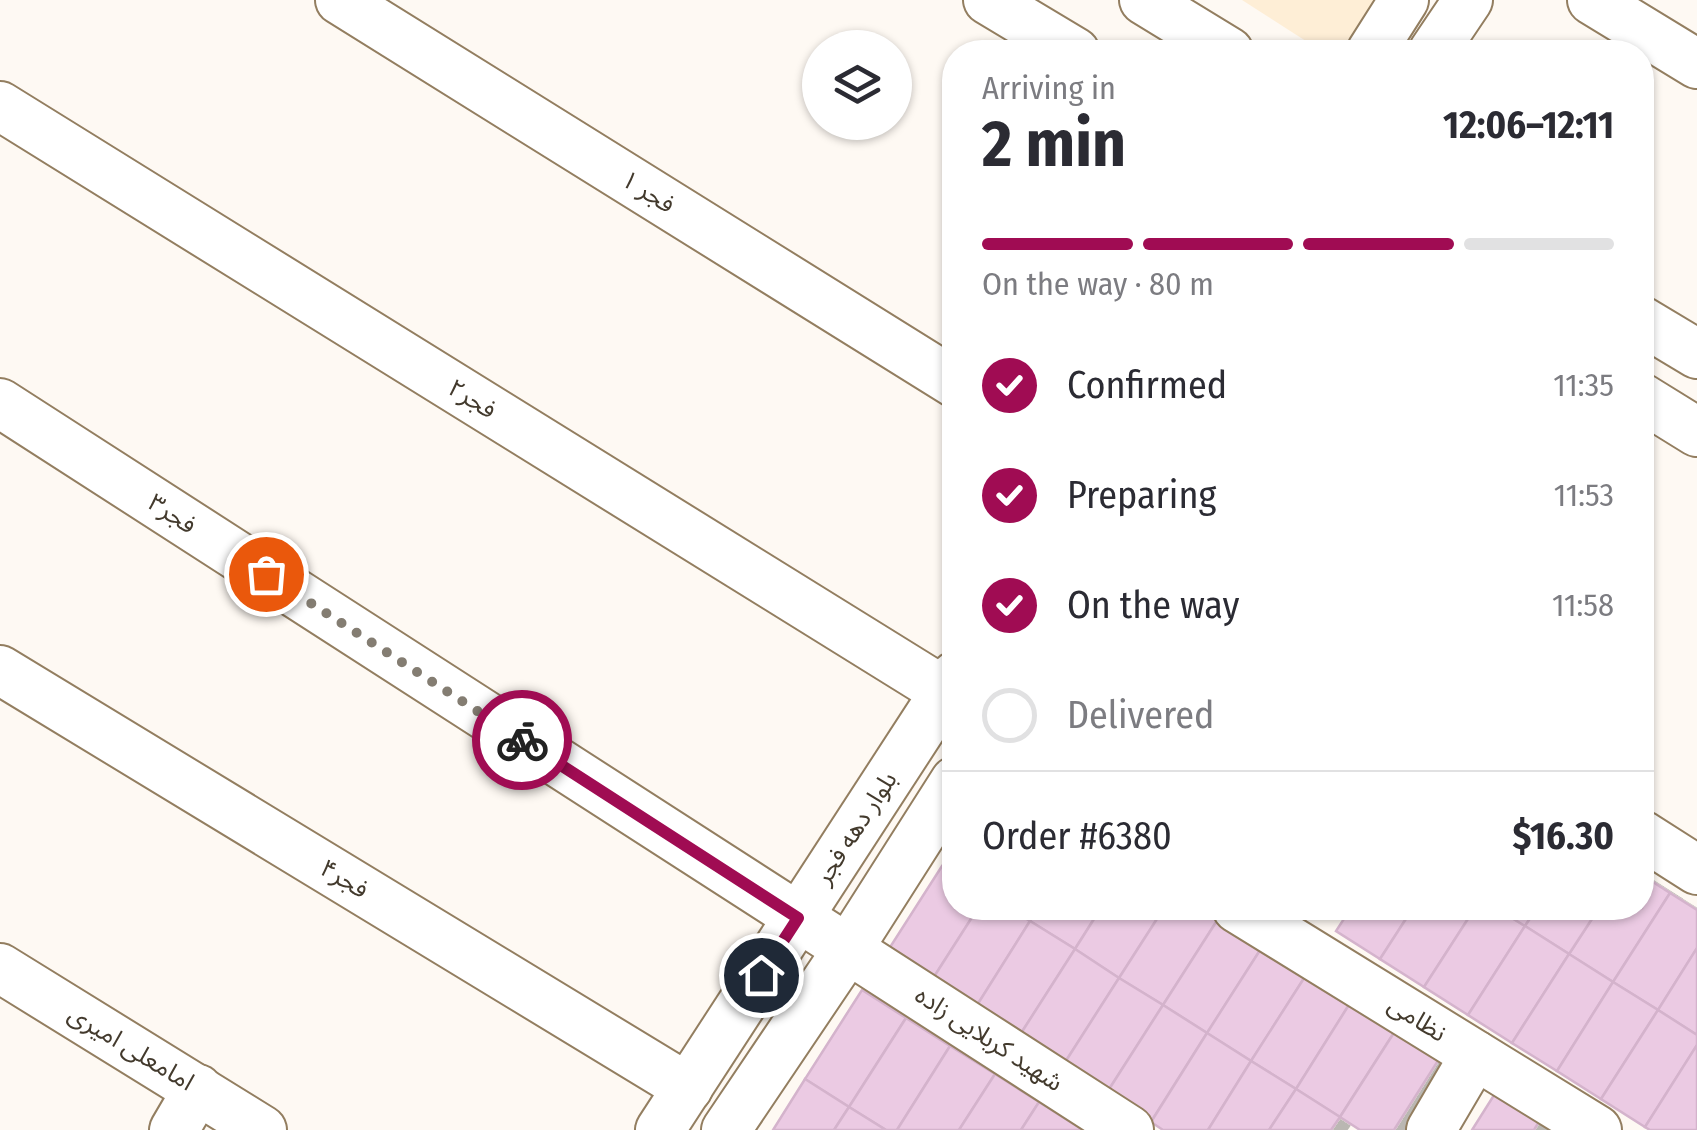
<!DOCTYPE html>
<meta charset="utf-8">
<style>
:root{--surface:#fff;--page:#f2f2f3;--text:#2b2b33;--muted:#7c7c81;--line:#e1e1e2;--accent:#a00c53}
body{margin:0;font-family:"Fira Sans Condensed","Noto Sans Arabic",sans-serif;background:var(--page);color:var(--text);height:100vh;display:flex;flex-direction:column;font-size:38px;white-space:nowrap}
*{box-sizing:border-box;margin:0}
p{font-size:32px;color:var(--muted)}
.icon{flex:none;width:55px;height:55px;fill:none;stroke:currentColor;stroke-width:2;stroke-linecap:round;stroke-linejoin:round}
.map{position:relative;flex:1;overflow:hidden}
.panel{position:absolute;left:942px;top:40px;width:712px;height:880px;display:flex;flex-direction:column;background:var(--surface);border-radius:40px;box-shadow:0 2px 8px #0004}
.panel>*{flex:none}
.buttons{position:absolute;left:802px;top:30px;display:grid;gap:20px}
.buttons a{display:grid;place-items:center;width:110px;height:110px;border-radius:50%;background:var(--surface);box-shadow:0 2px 8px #0004;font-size:50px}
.pin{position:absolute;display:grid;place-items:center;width:85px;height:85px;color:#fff;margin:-42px;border:5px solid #fff;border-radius:50%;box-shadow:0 2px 10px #0007}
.courier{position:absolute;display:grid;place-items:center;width:100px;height:100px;margin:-50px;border:8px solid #a00c53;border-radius:50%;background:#fff;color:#222;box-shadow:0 2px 12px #0007}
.headline em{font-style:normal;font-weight:700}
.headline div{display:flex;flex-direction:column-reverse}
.headline{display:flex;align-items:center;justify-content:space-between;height:170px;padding:0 40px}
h1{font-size:65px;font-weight:700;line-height:75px}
.bar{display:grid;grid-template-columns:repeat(4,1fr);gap:15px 10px;align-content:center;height:120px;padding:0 40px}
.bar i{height:12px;border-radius:8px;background:var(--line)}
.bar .on{background:var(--accent)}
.bar p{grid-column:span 4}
.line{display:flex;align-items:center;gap:25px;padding:0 40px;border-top:2px solid var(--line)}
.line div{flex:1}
ol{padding:0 40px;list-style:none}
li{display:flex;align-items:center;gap:30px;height:110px}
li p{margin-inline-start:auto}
li .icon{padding:10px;border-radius:50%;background:var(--accent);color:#fff;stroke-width:4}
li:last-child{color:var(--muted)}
li i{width:55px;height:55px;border:5px solid var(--line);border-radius:50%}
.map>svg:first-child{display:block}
.built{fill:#feeed6}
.building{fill:#ebcae3;stroke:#d4b3cc;stroke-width:2.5;filter:url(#shadow)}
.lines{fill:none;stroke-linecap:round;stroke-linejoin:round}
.minor-casing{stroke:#937e60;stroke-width:52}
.minor{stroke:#fff;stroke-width:48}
.done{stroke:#847d72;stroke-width:10;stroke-dasharray:0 18}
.route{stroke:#a00c53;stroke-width:12}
.labels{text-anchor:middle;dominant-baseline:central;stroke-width:9;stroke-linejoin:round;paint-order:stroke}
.street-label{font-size:25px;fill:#433a2d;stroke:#fff}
</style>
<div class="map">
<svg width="1697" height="1130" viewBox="0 0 1697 1130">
<defs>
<filter id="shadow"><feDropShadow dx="11" dy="6" stdDeviation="0" flood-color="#0004"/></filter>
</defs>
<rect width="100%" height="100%" fill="#fef9f3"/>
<polygon class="built" points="1242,0 1374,0 1340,52 1323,52"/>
<g class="building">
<polygon points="942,866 955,874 955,908 978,908 930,983 885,955"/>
<polygon points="1642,875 1670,893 1613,982 1569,954 1599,908 1642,908"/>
<polygon points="1670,893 1697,910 1697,948 1658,1010 1613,982"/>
<polygon points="978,908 1008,908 1030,921 974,1010 930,983"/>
<polygon points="1039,908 1101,908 1075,949 1030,921"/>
<polygon points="1101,908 1164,908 1119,978 1075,949"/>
<polygon points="1164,908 1206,908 1220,916 1163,1005 1119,978"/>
<polygon points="1351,908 1413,908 1380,959 1336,931"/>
<polygon points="1413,908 1475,908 1424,987 1380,959"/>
<polygon points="1475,908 1496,908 1525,926 1468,1015 1424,987"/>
<polygon points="1496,908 1537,908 1525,926"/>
<polygon points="1537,908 1599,908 1569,954 1525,926"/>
<polygon points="1220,916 1264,944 1207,1033 1163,1005"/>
<polygon points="1030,921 1075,949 1018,1038 974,1010"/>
<polygon points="1525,926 1569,954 1512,1043 1468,1015"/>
<polygon points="1264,944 1308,972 1251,1061 1207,1033"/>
<polygon points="1697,948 1697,1035 1658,1010"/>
<polygon points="1075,949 1119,978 1062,1067 1018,1038"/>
<polygon points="1569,954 1613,982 1557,1071 1512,1043"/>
<polygon points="1308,972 1352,1000 1296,1089 1251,1061"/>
<polygon points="1119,978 1163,1005 1106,1094 1062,1067"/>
<polygon points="1613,982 1658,1010 1601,1099 1557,1071"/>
<polygon points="862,990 906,1018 849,1107 805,1079"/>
<polygon points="1352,1000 1397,1028 1340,1117 1296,1089"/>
<polygon points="1163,1005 1207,1033 1151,1122 1106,1094"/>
<polygon points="1658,1010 1697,1035 1697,1045 1645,1127 1601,1099"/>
<polygon points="906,1018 950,1046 897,1130 886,1130 849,1107"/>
<polygon points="1397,1028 1441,1056 1394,1130 1360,1130 1340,1117"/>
<polygon points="1207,1033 1251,1061 1208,1130 1163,1130 1151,1122"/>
<polygon points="1697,1045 1697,1130 1650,1130 1645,1127"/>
<polygon points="950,1046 995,1074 959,1130 897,1130"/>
<polygon points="1251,1061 1296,1089 1269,1130 1208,1130"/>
<polygon points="995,1074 1039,1102 1021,1130 959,1130"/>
<polygon points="805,1079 849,1107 834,1130 773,1130"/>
<polygon points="1296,1089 1340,1117 1331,1130 1269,1130"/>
<polygon points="1496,1092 1540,1120 1534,1130 1472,1130"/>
<polygon points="1039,1102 1083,1130 1021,1130"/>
<polygon points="849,1107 886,1130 834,1130"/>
</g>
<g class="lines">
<g class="minor-casing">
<g id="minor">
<polyline points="340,0 955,383"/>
<polyline points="988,0 1075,52"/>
<polyline points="1144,0 1229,52"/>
<polyline points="1592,0 1697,64"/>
<polyline points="1371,52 1404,0"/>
<polyline points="1433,52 1468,0"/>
<polyline points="0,106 945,692"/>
<polyline points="1642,321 1697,354"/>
<polyline points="1642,398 1697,432"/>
<polyline points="0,403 1129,1130"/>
<polyline points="0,670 688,1088"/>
<polyline points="1642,835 1697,870"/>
<polyline points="1237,908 1597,1130"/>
<polyline points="0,968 262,1130"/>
<polyline points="174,1130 198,1089"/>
<polyline points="660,1130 955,676"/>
<polyline points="726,1130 848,949 955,781"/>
<polyline points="1431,1130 1475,1055"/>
</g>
</g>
<use href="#minor" class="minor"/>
</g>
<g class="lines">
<polyline class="done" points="266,574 522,740"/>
<polyline class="route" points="522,740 798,918 761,975"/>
</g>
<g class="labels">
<g class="street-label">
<text transform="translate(648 192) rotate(32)">فجر ۱</text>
<text transform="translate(472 399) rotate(32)">فجر۲</text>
<text transform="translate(172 514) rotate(33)">فجر۳</text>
<text transform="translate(856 828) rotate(-57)">بلوار دهه فجر</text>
<text transform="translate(344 879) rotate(31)">فجر۴</text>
<text transform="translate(1417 1019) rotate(32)">نظامی</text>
<text transform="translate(989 1039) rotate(33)">شهید کربلایی زاده</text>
<text transform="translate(131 1048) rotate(31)">امامعلی امیری</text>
</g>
</g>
</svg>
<div class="buttons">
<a><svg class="icon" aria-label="layers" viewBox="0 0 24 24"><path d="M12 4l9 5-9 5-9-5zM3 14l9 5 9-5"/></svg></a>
</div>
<div class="pin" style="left:266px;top:574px;background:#ea580c"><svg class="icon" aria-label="bag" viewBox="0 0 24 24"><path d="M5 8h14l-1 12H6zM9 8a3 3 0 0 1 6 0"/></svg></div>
<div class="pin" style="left:761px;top:975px;background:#1f2937"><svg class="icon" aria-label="home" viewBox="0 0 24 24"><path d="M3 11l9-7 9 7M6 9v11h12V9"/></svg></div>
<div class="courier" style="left:522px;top:740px"><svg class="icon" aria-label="bike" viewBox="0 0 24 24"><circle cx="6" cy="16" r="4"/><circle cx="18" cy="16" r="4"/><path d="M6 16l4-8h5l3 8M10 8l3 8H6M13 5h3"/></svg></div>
<section class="panel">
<div class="headline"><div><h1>2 min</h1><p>Arriving in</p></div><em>12:06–12:11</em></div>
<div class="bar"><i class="on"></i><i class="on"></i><i class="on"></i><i></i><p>On the way · 80 m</p></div>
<ol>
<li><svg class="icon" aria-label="check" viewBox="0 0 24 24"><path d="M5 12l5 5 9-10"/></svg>Confirmed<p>11:35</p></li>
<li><svg class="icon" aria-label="check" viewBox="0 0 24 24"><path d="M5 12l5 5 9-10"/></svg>Preparing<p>11:53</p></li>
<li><svg class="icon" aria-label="check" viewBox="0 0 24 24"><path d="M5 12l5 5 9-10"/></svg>On the way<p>11:58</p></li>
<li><i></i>Delivered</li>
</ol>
<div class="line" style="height:130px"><div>Order #6380</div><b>$16.30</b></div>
</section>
</div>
